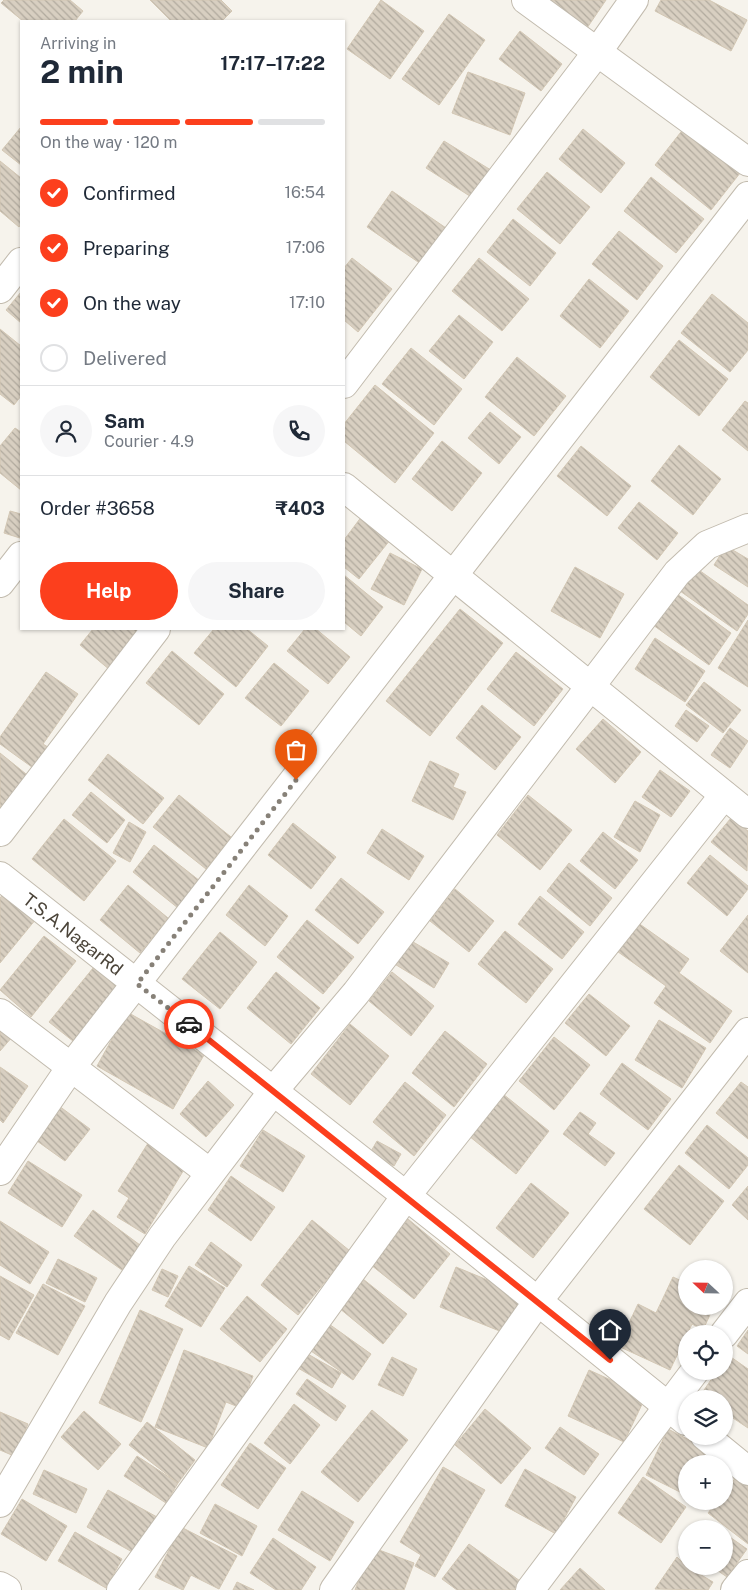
<!DOCTYPE html>
<meta charset="utf-8">
<style>
:root{--surface:#fff;--page:#f6f6f7;--text:#1f2937;--muted:#747a83;--line:#e0e1e3;--accent:#fc3f1d}
body{margin:0;font-family:"Public Sans",sans-serif;background:var(--page);color:var(--text);height:100vh;display:flex;flex-direction:column;font-size:19px;white-space:nowrap}
*{box-sizing:border-box;margin:0}
p{font-size:16px;color:var(--muted)}
.icon{flex:none;width:28px;height:28px;fill:none;stroke:currentColor;stroke-width:2;stroke-linecap:round;stroke-linejoin:round}
.map{position:relative;flex:1;overflow:hidden}
.sheet{position:absolute;left:20px;top:20px;width:325px;height:610px;display:flex;flex-direction:column;background:var(--surface);border-radius:0px;box-shadow:0 1px 4px #0004}
.sheet>*{flex:none}
.needle{width:32px;rotate:292deg}
.tools{position:absolute;left:678px;top:1260px;display:grid;gap:10px}
.tools a{display:grid;place-items:center;width:55px;height:55px;border-radius:50%;background:var(--surface);box-shadow:0 1px 4px #0004;font-size:25px}
.pin{position:absolute;display:grid;place-items:center;width:42px;height:42px;color:#fff;margin:-51px -21px;border-radius:50% 50% 50% 0;rotate:-45deg;box-shadow:0 0 5px #0007}
.pin .icon{rotate:45deg}
.courier{position:absolute;display:grid;place-items:center;width:50px;height:50px;margin:-25px;border:4px solid #fc3f1d;border-radius:50%;background:#fff;color:#222;box-shadow:0 1px 6px #0007}
.summary em{font-style:normal;font-weight:700}
.summary div{display:flex;flex-direction:column-reverse}
.summary{display:flex;align-items:center;justify-content:space-between;height:85px;padding:0 20px}
h1{font-size:32px;font-weight:700;line-height:38px}
.bar{display:grid;grid-template-columns:repeat(4,1fr);gap:8px 5px;align-content:center;height:60px;padding:0 20px}
.bar i{height:6px;border-radius:4px;background:var(--line)}
.bar .active{background:var(--accent)}
.bar p{grid-column:span 4}
.line{display:flex;align-items:center;gap:12px;padding:0 20px;border-top:1px solid var(--line)}
.line div{flex:1}
.round{display:grid;place-items:center;flex:none;width:52px;height:52px;border-radius:26px;background:var(--page)}
ol{padding:0 20px;list-style:none}
li{display:flex;align-items:center;gap:15px;height:55px}
li p{margin-inline-start:auto}
li .icon{padding:5px;border-radius:50%;background:var(--accent);color:#fff;stroke-width:4}
li:last-child{color:var(--muted)}
li i{width:28px;height:28px;border:2px solid var(--line);border-radius:50%}
.cta{display:flex;gap:10px;margin-top:auto;padding:10px 20px}
.cta a{flex:1;height:58px;border-radius:30px;background:var(--accent);color:#fff;font-size:20px;font-weight:700;line-height:58px;text-align:center}
.cta a+a{background:var(--page);color:var(--text)}
.map>svg:first-child{display:block}
.building{fill:url(#building-back-hatch);stroke:#d3c7b4}
.lines{fill:none;stroke-linecap:round;stroke-linejoin:round}
.minor-casing{stroke:#c2bbae;stroke-width:30}
.minor{stroke:#fff;stroke-width:28}
.done{stroke:#878178;stroke-width:5;stroke-dasharray:0 9}
.route{stroke:#fc3f1d;stroke-width:6}
.labels{text-anchor:middle;dominant-baseline:central;stroke-width:4.5;stroke-linejoin:round;paint-order:stroke}
.street-label{font-size:18px;fill:#4b4439;stroke:#fff}
</style>
<div class="map">
<svg width="748" height="1590" viewBox="0 0 748 1590">
<defs>
<pattern id="building-back-hatch" width="6" height="6" patternUnits="userSpaceOnUse" patternTransform="scale(1.25)"><rect width="6" height="6" fill="#d8cfc1"/><path d="M-1 5l2 2M0 0l6 6M5-1l2 2" fill="none" stroke="#b1aa9e"/></pattern>
</defs>
<rect width="100%" height="100%" fill="#f6f3ec"/>
<g class="building">
<polygon points="4,0 70,0 83,11 75,21 23,21 1,3"/>
<polygon points="150,0 221,0 232,11 222,21 171,21"/>
<polygon points="381,0 424,31 390,79 347,49"/>
<polygon points="546,0 606,0 587,28"/>
<polygon points="661,0 709,0 747,20 731,51 655,11"/>
<polygon points="449,14 485,40 439,105 402,79"/>
<polygon points="520,31 562,64 541,91 499,59"/>
<polygon points="468,72 525,93 510,135 452,113"/>
<polygon points="688,123 744,168 711,210 655,165"/>
<polygon points="21,127 21,165 2,150"/>
<polygon points="583,129 625,163 601,193 559,159"/>
<polygon points="444,141 494,172 476,200 426,168"/>
<polygon points="0,161 21,178 21,224 19,227 0,211"/>
<polygon points="547,172 590,207 560,244 517,209"/>
<polygon points="651,177 704,219 676,253 624,211"/>
<polygon points="392,191 446,228 421,264 367,227"/>
<polygon points="513,219 556,253 530,286 487,252"/>
<polygon points="619,231 663,266 637,300 592,264"/>
<polygon points="352,258 392,289 358,332 344,320 344,268"/>
<polygon points="479,258 529,299 502,331 452,291"/>
<polygon points="589,279 629,311 600,348 560,316"/>
<polygon points="21,292 21,323 6,310"/>
<polygon points="712,294 748,323 748,350 730,372 681,333"/>
<polygon points="459,315 493,342 464,379 429,351"/>
<polygon points="0,329 21,346 21,396 14,405 0,394"/>
<polygon points="679,340 728,379 699,416 650,377"/>
<polygon points="411,348 462,389 434,425 382,384"/>
<polygon points="517,357 566,396 534,436 485,397"/>
<polygon points="375,385 434,433 395,483 344,441 344,424"/>
<polygon points="745,401 748,403 748,451 722,430"/>
<polygon points="490,412 521,437 499,464 468,438"/>
<polygon points="15,428 21,432 21,490 0,473 0,446"/>
<polygon points="442,441 482,473 452,511 412,479"/>
<polygon points="679,445 721,479 693,515 651,481"/>
<polygon points="581,446 631,486 607,516 557,476"/>
<polygon points="639,502 678,533 657,560 618,528"/>
<polygon points="10,511 21,514 20,538 4,533"/>
<polygon points="365,512 394,535 359,579 344,567 344,540"/>
<polygon points="726,546 748,559 748,587 714,565"/>
<polygon points="390,553 422,569 404,605 371,589"/>
<polygon points="575,567 624,594 600,638 551,611"/>
<polygon points="696,568 748,605 748,614 737,631 680,591"/>
<polygon points="344,575 383,607 361,636 344,622"/>
<polygon points="677,594 731,633 709,665 653,625"/>
<polygon points="460,609 503,643 430,736 386,701"/>
<polygon points="748,620 748,687 718,668"/>
<polygon points="93,629 143,629 110,670 80,645"/>
<polygon points="214,629 247,629 268,646 236,687 194,653"/>
<polygon points="305,629 316,629 350,657 328,684 287,651"/>
<polygon points="655,638 705,671 685,702 635,669"/>
<polygon points="172,651 224,694 199,725 146,683"/>
<polygon points="516,652 563,689 534,726 487,689"/>
<polygon points="274,663 309,691 281,726 245,698"/>
<polygon points="46,672 78,694 43,744 51,749 36,770 0,744 0,737"/>
<polygon points="704,682 741,710 723,733 686,705"/>
<polygon points="482,705 521,737 495,770 456,738"/>
<polygon points="686,710 709,726 697,742 675,726"/>
<polygon points="603,719 641,752 615,783 576,749"/>
<polygon points="730,728 748,741 730,768 711,755"/>
<polygon points="0,753 31,778 4,811 0,807"/>
<polygon points="108,754 164,798 143,824 88,780"/>
<polygon points="430,761 459,774 453,787 466,792 453,820 412,801"/>
<polygon points="660,770 690,791 671,817 642,797"/>
<polygon points="91,792 125,820 107,843 72,815"/>
<polygon points="179,795 231,837 206,869 153,827"/>
<polygon points="528,795 572,830 540,870 497,835"/>
<polygon points="635,801 660,815 640,852 614,837"/>
<polygon points="731,818 748,831 747,871 711,842"/>
<polygon points="64,819 116,861 84,901 32,859"/>
<polygon points="129,822 146,832 130,862 113,853"/>
<polygon points="293,823 336,857 311,889 268,855"/>
<polygon points="382,829 424,856 409,880 367,853"/>
<polygon points="603,832 638,860 615,889 580,861"/>
<polygon points="154,845 200,881 178,908 133,872"/>
<polygon points="710,855 748,886 748,889 727,916 687,883"/>
<polygon points="569,863 612,898 590,926 547,891"/>
<polygon points="341,878 384,912 358,944 315,910"/>
<polygon points="128,885 168,918 140,953 100,920"/>
<polygon points="249,885 288,916 265,946 226,915"/>
<polygon points="455,889 494,921 469,952 430,921"/>
<polygon points="4,893 36,919 0,963 0,898"/>
<polygon points="540,896 584,932 562,959 518,924"/>
<polygon points="748,915 748,973 720,951"/>
<polygon points="307,920 354,957 323,994 277,957"/>
<polygon points="634,920 689,959 679,973 732,1011 710,1043 654,1003 666,986 614,949"/>
<polygon points="505,931 553,969 526,1003 478,964"/>
<polygon points="220,932 257,962 220,1009 182,979"/>
<polygon points="44,936 76,961 31,1017 0,990"/>
<polygon points="408,939 449,963 434,988 393,963"/>
<polygon points="98,962 132,990 83,1049 49,1022"/>
<polygon points="276,972 320,1008 291,1044 247,1008"/>
<polygon points="392,972 434,1006 411,1036 369,1001"/>
<polygon points="589,994 630,1026 606,1056 565,1023"/>
<polygon points="127,1012 204,1055 173,1109 97,1066"/>
<polygon points="659,1020 706,1048 682,1088 635,1060"/>
<polygon points="0,1024 13,1036 0,1051"/>
<polygon points="350,1024 389,1056 350,1105 311,1074"/>
<polygon points="445,1031 487,1064 454,1107 412,1073"/>
<polygon points="554,1037 590,1065 554,1110 519,1081"/>
<polygon points="622,1063 671,1099 648,1130 600,1094"/>
<polygon points="0,1067 28,1086 3,1123 0,1120"/>
<polygon points="208,1081 234,1105 206,1137 180,1114"/>
<polygon points="405,1082 446,1115 414,1156 373,1122"/>
<polygon points="741,1082 748,1087 748,1139 716,1113"/>
<polygon points="503,1094 549,1131 516,1174 469,1136"/>
<polygon points="55,1103 90,1129 65,1161 30,1136"/>
<polygon points="580,1112 596,1123 588,1134 615,1153 605,1166 563,1134"/>
<polygon points="707,1125 748,1158 748,1165 729,1189 685,1153"/>
<polygon points="263,1130 305,1156 283,1192 240,1166"/>
<polygon points="150,1140 188,1163 145,1234 117,1217 129,1198 118,1191"/>
<polygon points="377,1141 401,1154 394,1166 370,1153"/>
<polygon points="28,1161 82,1195 62,1227 8,1193"/>
<polygon points="679,1165 724,1201 690,1245 644,1209"/>
<polygon points="231,1176 275,1207 251,1241 208,1210"/>
<polygon points="531,1183 569,1213 533,1258 496,1228"/>
<polygon points="748,1186 748,1220 732,1205"/>
<polygon points="93,1210 140,1245 122,1270 74,1236"/>
<polygon points="408,1219 450,1254 414,1299 371,1265"/>
<polygon points="312,1220 350,1251 298,1315 261,1285"/>
<polygon points="0,1221 49,1252 30,1284 0,1265"/>
<polygon points="211,1242 242,1265 227,1287 195,1265"/>
<polygon points="58,1259 97,1278 85,1302 46,1283"/>
<polygon points="189,1266 225,1288 201,1327 165,1306"/>
<polygon points="456,1267 524,1295 507,1334 440,1307"/>
<polygon points="162,1269 178,1276 168,1297 152,1290"/>
<polygon points="0,1276 34,1295 9,1340 0,1335"/>
<polygon points="673,1277 686,1283 686,1306 714,1306 703,1330 692,1324 670,1370 618,1346 638,1304 656,1313"/>
<polygon points="363,1279 407,1314 383,1344 339,1308"/>
<polygon points="43,1284 85,1306 58,1355 16,1333"/>
<polygon points="247,1296 287,1329 260,1362 220,1329"/>
<polygon points="140,1310 183,1329 141,1422 99,1403"/>
<polygon points="329,1324 371,1354 353,1380 311,1351"/>
<polygon points="748,1330 748,1354 737,1346"/>
<polygon points="184,1350 253,1376 241,1408 226,1402 208,1448 155,1427"/>
<polygon points="306,1353 341,1373 332,1388 298,1368"/>
<polygon points="728,1355 748,1369 748,1428 724,1412 724,1399 705,1399 700,1396 717,1371 724,1371 724,1362"/>
<polygon points="392,1357 417,1369 403,1396 378,1385"/>
<polygon points="589,1370 646,1396 624,1442 568,1416"/>
<polygon points="307,1379 346,1406 336,1421 296,1394"/>
<polygon points="294,1404 320,1425 290,1464 264,1443"/>
<polygon points="485,1409 531,1448 501,1484 455,1445"/>
<polygon points="372,1410 408,1440 358,1502 321,1472"/>
<polygon points="84,1411 121,1444 98,1470 61,1437"/>
<polygon points="0,1412 28,1424 14,1456 0,1450"/>
<polygon points="147,1422 195,1460 178,1483 129,1445"/>
<polygon points="560,1427 599,1454 584,1475 545,1448"/>
<polygon points="668,1429 718,1455 713,1464 686,1464 686,1495 646,1475"/>
<polygon points="250,1443 286,1468 258,1509 221,1485"/>
<polygon points="137,1456 178,1483 166,1503 124,1476"/>
<polygon points="443,1467 485,1490 435,1577 415,1566 421,1555 400,1542"/>
<polygon points="525,1469 576,1497 556,1534 505,1506"/>
<polygon points="44,1470 87,1489 76,1513 33,1494"/>
<polygon points="643,1477 686,1507 661,1543 618,1513"/>
<polygon points="736,1477 748,1486 748,1544 708,1513 717,1501 724,1501 724,1493"/>
<polygon points="108,1490 157,1517 136,1554 87,1527"/>
<polygon points="302,1491 354,1522 330,1561 278,1530"/>
<polygon points="22,1499 67,1526 46,1561 1,1534"/>
<polygon points="215,1504 257,1526 242,1556 200,1533"/>
<polygon points="706,1521 718,1529 701,1529"/>
<polygon points="181,1527 237,1556 219,1589 191,1575 183,1590 155,1577"/>
<polygon points="75,1532 122,1559 106,1588 58,1561"/>
<polygon points="724,1533 747,1549 727,1577 711,1566 724,1566"/>
<polygon points="273,1538 316,1567 301,1590 276,1590 250,1573"/>
<polygon points="469,1544 520,1581 514,1590 457,1590 442,1579"/>
<polygon points="371,1547 414,1563 404,1590 355,1590"/>
<polygon points="677,1557 686,1566 713,1582 708,1590 655,1589"/>
<polygon points="580,1568 605,1590 560,1590"/>
<polygon points="237,1582 254,1590 233,1590"/>
</g>
<g class="lines">
<g class="minor-casing">
<g id="minor">
<polyline points="526,0 748,162"/>
<polyline points="0,289 21,262"/>
<polyline points="344,384 598,51 634,0"/>
<polyline points="344,487 748,814"/>
<polyline points="0,583 21,556"/>
<polyline points="0,832 156,629"/>
<polyline points="0,876 447,1228 686,1421"/>
<polyline points="0,1013 210,1173"/>
<polyline points="0,1171 71,1067 748,196"/>
<polyline points="724,1334 748,1303"/>
<polyline points="705,1436 748,1471"/>
<polyline points="0,1503 118,1303 162,1237 274,1090 356,993 677,573 707,545 748,528"/>
<polyline points="0,1586 7,1590"/>
<polyline points="121,1590 406,1196 724,795"/>
<polyline points="334,1590 538,1301 748,1032"/>
<polyline points="530,1590 695,1371"/>
<polyline points="735,1590 748,1574"/>
</g>
</g>
<use href="#minor" class="minor"/>
</g>
<g class="lines">
<polyline class="done" points="189,1024 137,984 296,780"/>
<polyline class="route" points="189,1024 610,1360"/>
</g>
<g class="labels">
<g class="street-label">
<text transform="translate(73 934) rotate(38)">T.S.A.NagarRd</text>
</g>
</g>
</svg>
<div class="tools">
<a><svg class="needle" viewBox="-14 -14 28 28"><path d="M0-13l5 13h-10z" fill="#e53935"/><path d="M0 13l5-13h-10z" fill="#747a83"/></svg></a>
<a><svg class="icon" aria-label="locate" viewBox="0 0 24 24"><circle cx="12" cy="12" r="6"/><path d="M12 2v4M12 18v4M2 12h4M18 12h4"/></svg></a>
<a><svg class="icon" aria-label="layers" viewBox="0 0 24 24"><path d="M12 4l9 5-9 5-9-5zM3 14l9 5 9-5"/></svg></a>
<a>+</a>
<a>−</a>
</div>
<div class="pin" style="left:296px;top:780px;background:#ea580c"><svg class="icon" aria-label="bag" viewBox="0 0 24 24"><path d="M5 8h14l-1 12H6zM9 8a3 3 0 0 1 6 0"/></svg></div>
<div class="pin" style="left:610px;top:1360px;background:#1f2937"><svg class="icon" aria-label="home" viewBox="0 0 24 24"><path d="M3 11l9-7 9 7M6 9v11h12V9"/></svg></div>
<div class="courier" style="left:189px;top:1024px"><svg class="icon" aria-label="car" viewBox="0 0 24 24"><path d="M5 17H2v-5l4-1 3-4h7l3 4 3 1v5h-3M9 17h6M6 11h13"/><circle cx="7" cy="17" r="2"/><circle cx="17" cy="17" r="2"/></svg></div>
<section class="sheet">
<div class="summary"><div><h1>2 min</h1><p>Arriving in</p></div><em>17:17–17:22</em></div>
<div class="bar"><i class="active"></i><i class="active"></i><i class="active"></i><i></i><p>On the way · 120 m</p></div>
<ol>
<li><svg class="icon" aria-label="check" viewBox="0 0 24 24"><path d="M5 12l5 5 9-10"/></svg>Confirmed<p>16:54</p></li>
<li><svg class="icon" aria-label="check" viewBox="0 0 24 24"><path d="M5 12l5 5 9-10"/></svg>Preparing<p>17:06</p></li>
<li><svg class="icon" aria-label="check" viewBox="0 0 24 24"><path d="M5 12l5 5 9-10"/></svg>On the way<p>17:10</p></li>
<li><i></i>Delivered</li>
</ol>
<div class="line" style="height:90px"><a class="round"><svg class="icon" aria-label="person" viewBox="0 0 24 24"><circle cx="12" cy="8" r="4"/><path d="M4 21q1-7 8-7t8 7"/></svg></a><div><b>Sam</b><p>Courier · 4.9</p></div><a class="round"><svg class="icon" aria-label="phone" viewBox="0 0 24 24"><path d="M5 4h4l2 5-3 2q2 4 5 5l2-3 5 2v4C11 20 4 13 5 4z"/></svg></a></div>
<div class="line" style="height:65px"><div>Order #3658</div><b>₹403</b></div>
<div class="cta"><a>Help</a><a>Share</a></div>
</section>
</div>
